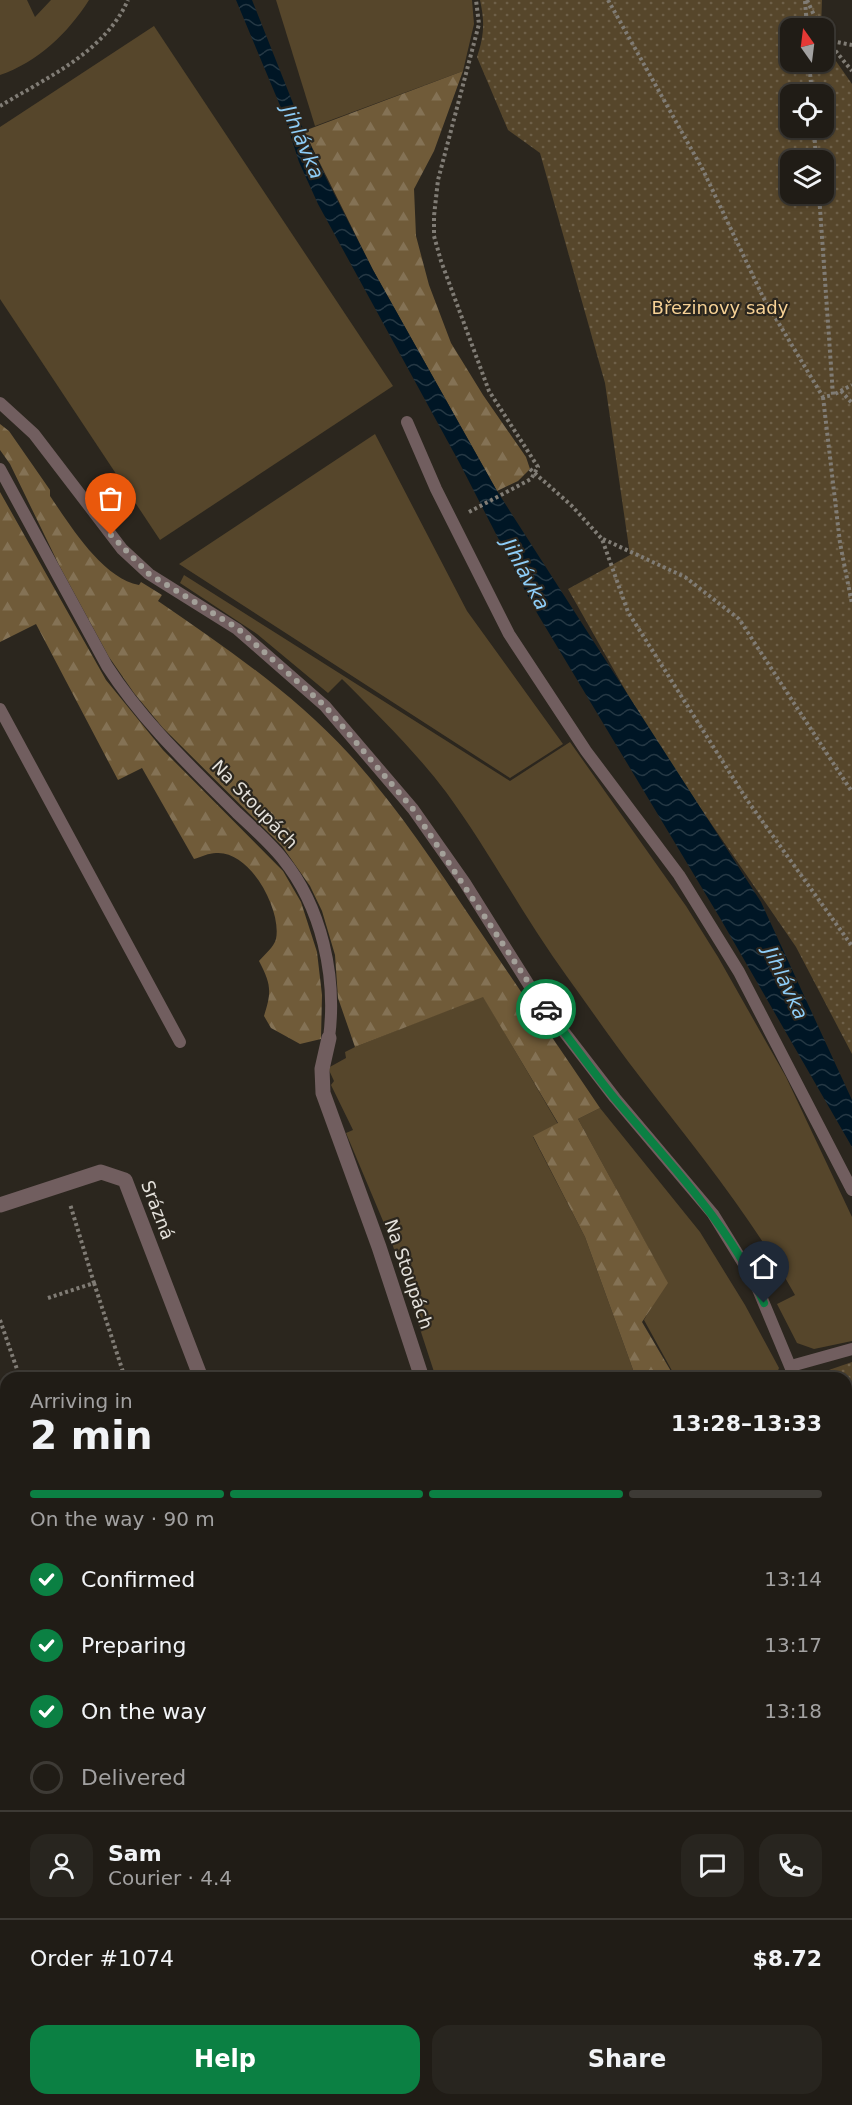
<!DOCTYPE html>
<meta charset="utf-8">
<style>
:root{--surface:#201c16;--page:#28251f;--text:#f1f3f6;--muted:#a2a1a1;--line:#3d3a35;--accent:#0b8043}
body{margin:0;font-family:"DejaVu Sans",sans-serif;background:var(--page);color:var(--text);height:100vh;display:flex;flex-direction:column;font-size:22px;white-space:nowrap}
*{box-sizing:border-box;margin:0}
p{font-size:20px;color:var(--muted)}
.icon{flex:none;width:33px;height:33px;fill:none;stroke:currentColor;stroke-width:2;stroke-linecap:round;stroke-linejoin:round}
.map{position:relative;flex:1;overflow:hidden}
.details{position:absolute;left:0px;top:1372px;width:852px;height:734px;display:flex;flex-direction:column;background:var(--surface);border-radius:18px 18px 0 0;box-shadow:0 2px 4px #0004,0 0 0 2px var(--line)}
.details>*{flex:none}
.needle{width:39px;rotate:346deg}
.buttons{position:absolute;left:780px;top:18px;display:grid;gap:12px}
.buttons a{display:grid;place-items:center;width:54px;height:54px;border-radius:12px;background:var(--surface);box-shadow:0 2px 4px #0004,0 0 0 2px var(--line);font-size:30px}
.pin{position:absolute;display:grid;place-items:center;width:51px;height:51px;color:#fff;margin:-62px -26px;border-radius:50% 50% 50% 0;rotate:-45deg;box-shadow:0 0 6px #0007}
.pin .icon{rotate:45deg}
.courier{position:absolute;display:grid;place-items:center;width:60px;height:60px;margin:-30px;border:4px solid #0b8043;border-radius:50%;background:#fff;color:#222;box-shadow:0 2px 8px #0007}
.summary em{font-style:normal;font-weight:600}
.summary div{display:flex;flex-direction:column-reverse}
.summary{display:flex;align-items:center;justify-content:space-between;height:102px;padding:0 30px}
h1{font-size:39px;font-weight:600;line-height:45px}
.bar{display:grid;grid-template-columns:repeat(4,1fr);gap:9px 6px;align-content:center;height:72px;padding:0 30px}
.bar i{height:8px;border-radius:4px;background:var(--line)}
.bar .active{background:var(--accent)}
.bar p{grid-column:span 4}
.line{display:flex;align-items:center;gap:15px;padding:0 30px;border-top:2px solid var(--line)}
.line div{flex:1}
.round{display:grid;place-items:center;flex:none;width:63px;height:63px;border-radius:18px;background:var(--page)}
ol{padding:0 30px;list-style:none}
li{display:flex;align-items:center;gap:18px;height:66px}
li p{margin-inline-start:auto}
li .icon{padding:6px;border-radius:50%;background:var(--accent);color:#fff;stroke-width:4}
li:last-child{color:var(--muted)}
li i{width:33px;height:33px;border:3px solid var(--line);border-radius:50%}
.cta{display:flex;gap:12px;margin-top:auto;padding:12px 30px}
.cta a{flex:1;height:69px;border-radius:18px;background:var(--accent);color:#fff;font-size:24px;font-weight:600;line-height:69px;text-align:center}
.cta a+a{background:var(--page);color:var(--text)}
.map>svg:first-child{display:block}
.green{fill:#56462b}
.forest{fill:url(#forest-firs)}
.park{fill:url(#park-dots);fill-rule:evenodd}
.water{fill:url(#water-waves)}
.lines{fill:none;stroke-linecap:round;stroke-linejoin:round}
.path{stroke:#807c75;stroke-width:4;stroke-dasharray:3 3;stroke-linecap:butt}
.lane{stroke:#715e5f;stroke-width:12}
.street{stroke:#715e5f;stroke-width:15}
.done{stroke:#a3a099;stroke-width:6;stroke-dasharray:0 10.8}
.route{stroke:#0b8043;stroke-width:8}
.labels{text-anchor:middle;dominant-baseline:central;stroke-width:4.5;stroke-linejoin:round;paint-order:stroke}
.park-label{font-size:18px;fill:#f6d195;stroke:#2b261e}
.street-label{font-size:18px;fill:#e4e1db;stroke:#2b261e}
.water-label{font-size:20px;font-style:italic;fill:#8ecdf7;stroke:#2b261e}
</style>
<div class="map">
<svg width="852" height="2105" viewBox="0 0 852 2105">
<defs>
<pattern id="forest-firs" width="22" height="20" patternUnits="userSpaceOnUse" patternTransform="scale(1.5)"><rect width="22" height="20" fill="#705b39"/><path d="M5 1l3.5 6h-7zM16 11l3.5 6h-7z" fill="#847255"/></pattern>
<pattern id="park-dots" width="8" height="8" patternUnits="userSpaceOnUse" patternTransform="scale(1.5)"><rect width="8" height="8" fill="#56462b"/><path d="M2 2h.1M6 6h.1" fill="none" stroke="#6e6049" stroke-width="1.8" stroke-linecap="round"/></pattern>
<pattern id="water-waves" width="16" height="10" patternUnits="userSpaceOnUse" patternTransform="scale(1.5)"><rect width="16" height="10" fill="#001625"/><path d="M0 5q4-4 8 0t8 0" fill="none" stroke="#253844"/></pattern>
</defs>
<rect width="100%" height="100%" fill="#2b261e"/>
<g class="green">
<path d="M0,0H27L35,17L51,0H89C68,33 38,62 0,75Z"/>
<polygon points="276,0 472,0 474,24 463,71 315,126"/>
<polygon points="154,26 393,386 160,540 0,299 0,127"/>
<polygon points="375,434 467,611 563,744 510,778 179,564"/>
<path d="M184,575L510,781L570,742L686,906L718,957L786,1077L852,1217V1341L814,1349L797,1343L777,1304L795,1295C751,1216 695,1148 640,1077C615,1045 592,1011 568,978C524,918 490,852 446,792C415,751 378,715 342,679L328,693L257,634L180,583Z"/>
<polygon points="483,996 558,1124 533,1137 585,1237 636,1378 436,1378 391,1240 346,1133 353,1130 331,1085 334,1081 328,1068 346,1058 345,1052 355,1047"/>
<polygon points="600,1108 700,1232 745,1305 779,1368 775,1378 676,1378 644,1320 666,1280 578,1119"/>
<polygon points="2,1748 6,1762 6,1833 0,1834 0,1749"/>
</g>
<g class="forest">
<polygon points="463,71 434,151 414,189 416,236 429,285 451,343 483,395 526,457 530,469 518,481 497,491 373,270 304,131"/>
<path d="M0,424L9,431L50,490V496C70,525 102,578 139,585L141,582L162,595L158,601C225,647 293,693 349,754C396,805 434,863 473,921C515,983 558,1046 600,1108L578,1119L668,1283L642,1322L675,1378H636L585,1237L533,1136L558,1123L483,997L355,1047L338,998L335,955L322,911L310,886L282,846L163,728L134,693L109,657L59,565L10,464L0,450Z"/>
<path d="M0,492L106,680L163,750L283,871L301,902L317,952L322,995L321,1039L300,1044L271,1028L264,1016C272,991 271,984 259,961C264,955 274,947 276,939C282,910 250,850 216,853C209,853 201,857 194,859L142,768L118,780L36,624L0,642Z"/>
</g>
<g class="park">
<path d="M480,0H822L821,28H790V62H824V44L852,84V1054L796,947L653,739L568,589L630,555L605,383L540,153L508,130L477,57C484,36 485,22 480,0ZM790,94H824V128H790ZM790,160H824V194H790Z"/>
<polygon points="852,1362 852,1478 846,1471 846,1378 827,1378 826,1371"/>
<rect x="530" y="2100" width="129" height="5"/>
</g>
<polygon class="water" points="236,0 252,0 304,131 326,178 373,270 497,491 761,902 852,1100 852,1147 720,918 534,608 459,462 318,204 299,162 284,115"/>
<g class="lines">
<g class="path">
<polyline points="608,0 703,170 763,297 823,397 833,395"/>
<polyline points="807,0 820,28"/>
<polyline points="805,1 807,28"/>
<polyline points="824,37 852,71"/>
<polyline points="826,40 852,45"/>
<polyline points="809,62 812,94"/>
<path d="M0,106C46,78 105,52 128,0"/>
<polyline points="814,128 816,160"/>
<polyline points="819,194 833,395 852,385"/>
<polyline points="841,391 852,403"/>
<polyline points="823,397 840,543 852,604"/>
<polyline points="530,469 571,505 602,539 628,612 747,800 852,946"/>
<polyline points="469,512 531,479 538,467 489,391 441,261 434,236 434,216 438,180 479,24 476,0"/>
<polyline points="603,539 685,577 739,619 852,792"/>
<polyline points="94,1283 125,1378"/>
<polyline points="48,1298 94,1283 70,1204"/>
<polyline points="0,1320 20,1378"/>
<polyline points="0,1451 6,1449"/>
<polyline points="0,1462 6,1476"/>
<polyline points="846,1545 852,1547"/>
<polyline points="0,1608 6,1626"/>
<polyline points="0,1652 6,1646"/>
<polyline points="610,2100 610,2105"/>
<polyline points="640,2100 640,2105"/>
<polyline points="759,2100 760,2105"/>
<polyline points="818,2100 820,2105"/>
<polyline points="605,2105 606,2100"/>
</g>
<g class="lane">
<polyline points="0,403 34,434 122,549 149,574 237,629 325,706 413,809 465,883 534,993 615,1098 713,1214 755,1282 795,1378"/>
<polyline points="407,422 436,489 509,634 586,751 679,875 739,972 852,1190"/>
<path d="M0,469L107,666C143,722 190,766 237,813C252,827 269,842 282,858C322,907 337,977 329,1038"/>
<polyline points="0,709 180,1042"/>
<polyline points="791,1366 852,1349"/>
<polyline points="846,1664 852,1701"/>
<polyline points="846,1833 852,1804"/>
<polyline points="846,1904 852,1904"/>
<polyline points="0,2069 6,2069"/>
<polyline points="846,2069 852,2099"/>
</g>
<g class="street">
<polyline points="329,1038 322,1069 323,1093 379,1247 422,1378"/>
<polyline points="0,1205 101,1172 125,1180 201,1378"/>
<polyline points="0,1708 6,1705"/>
<polyline points="0,2104 0,2105"/>
</g>
</g>
<g class="lines">
<polyline class="done" points="111,535 149,574 237,628 325,706 413,809 546,1009"/>
<path class="route" d="M546,1009C570,1039 592,1071 616,1100C670,1164 730,1225 764,1303"/>
</g>
<g class="labels">
<g class="park-label">
<text x="720" y="307">Březinovy sady</text>
</g>
<g class="street-label">
<text transform="translate(255 804) rotate(46)">Na Stoupách</text>
<text transform="translate(158 1210) rotate(69)">Srázná</text>
<text transform="translate(409 1274) rotate(71)">Na Stoupách</text>
</g>
<g class="water-label">
<text transform="translate(303 142) rotate(67)">Jihlávka</text>
<text transform="translate(526 574) rotate(62)">Jihlávka</text>
<text transform="translate(786 983) rotate(65)">Jihlávka</text>
</g>
</g>
</svg>
<div class="buttons">
<a><svg class="needle" viewBox="-14 -14 28 28"><path d="M0-13l5 13h-10z" fill="#e53935"/><path d="M0 13l5-13h-10z" fill="#a2a1a1"/></svg></a>
<a><svg class="icon" aria-label="locate" viewBox="0 0 24 24"><circle cx="12" cy="12" r="6"/><path d="M12 2v4M12 18v4M2 12h4M18 12h4"/></svg></a>
<a><svg class="icon" aria-label="layers" viewBox="0 0 24 24"><path d="M12 4l9 5-9 5-9-5zM3 14l9 5 9-5"/></svg></a>
</div>
<div class="pin" style="left:111px;top:535px;background:#ea580c"><svg class="icon" aria-label="bag" viewBox="0 0 24 24"><path d="M5 8h14l-1 12H6zM9 8a3 3 0 0 1 6 0"/></svg></div>
<div class="pin" style="left:764px;top:1303px;background:#1f2937"><svg class="icon" aria-label="home" viewBox="0 0 24 24"><path d="M3 11l9-7 9 7M6 9v11h12V9"/></svg></div>
<div class="courier" style="left:546px;top:1009px"><svg class="icon" aria-label="car" viewBox="0 0 24 24"><path d="M5 17H2v-5l4-1 3-4h7l3 4 3 1v5h-3M9 17h6M6 11h13"/><circle cx="7" cy="17" r="2"/><circle cx="17" cy="17" r="2"/></svg></div>
<section class="details">
<div class="summary"><div><h1>2 min</h1><p>Arriving in</p></div><em>13:28–13:33</em></div>
<div class="bar"><i class="active"></i><i class="active"></i><i class="active"></i><i></i><p>On the way · 90 m</p></div>
<ol>
<li><svg class="icon" aria-label="check" viewBox="0 0 24 24"><path d="M5 12l5 5 9-10"/></svg>Confirmed<p>13:14</p></li>
<li><svg class="icon" aria-label="check" viewBox="0 0 24 24"><path d="M5 12l5 5 9-10"/></svg>Preparing<p>13:17</p></li>
<li><svg class="icon" aria-label="check" viewBox="0 0 24 24"><path d="M5 12l5 5 9-10"/></svg>On the way<p>13:18</p></li>
<li><i></i>Delivered</li>
</ol>
<div class="line" style="height:108px"><a class="round"><svg class="icon" aria-label="person" viewBox="0 0 24 24"><circle cx="12" cy="8" r="4"/><path d="M4 21q1-7 8-7t8 7"/></svg></a><div><b>Sam</b><p>Courier · 4.4</p></div><a class="round"><svg class="icon" aria-label="chat" viewBox="0 0 24 24"><path d="M4 5h16v11H9l-5 4z"/></svg></a><a class="round"><svg class="icon" aria-label="phone" viewBox="0 0 24 24"><path d="M5 4h4l2 5-3 2q2 4 5 5l2-3 5 2v4C11 20 4 13 5 4z"/></svg></a></div>
<div class="line" style="height:78px"><div>Order #1074</div><b>$8.72</b></div>
<div class="cta"><a>Help</a><a>Share</a></div>
</section>
</div>
